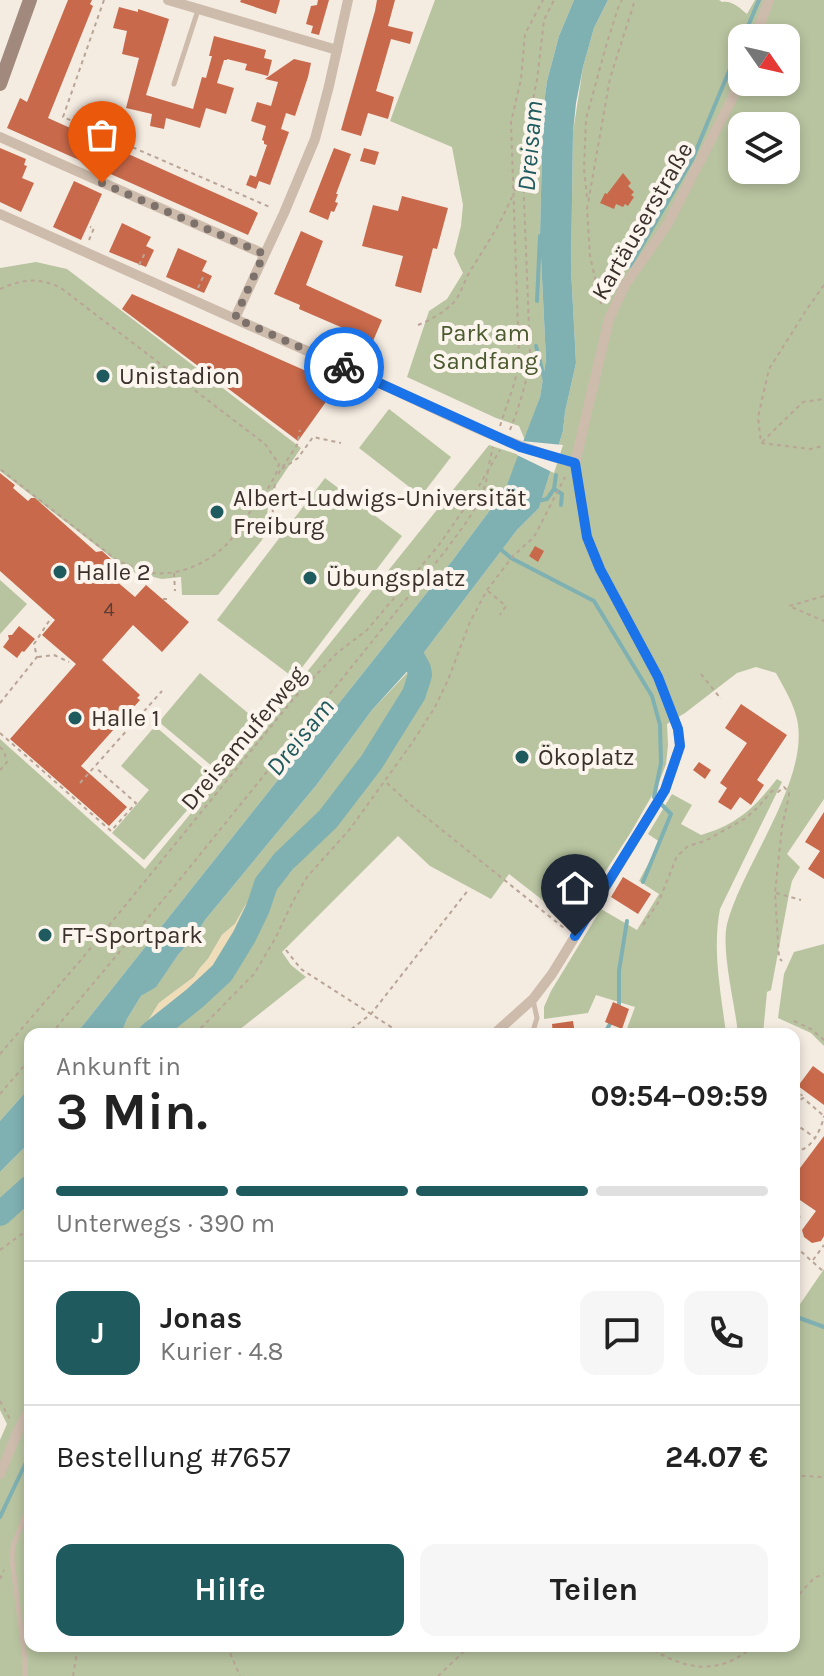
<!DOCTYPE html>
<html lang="de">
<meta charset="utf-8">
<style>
:root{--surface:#fff;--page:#f6f6f6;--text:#222;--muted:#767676;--line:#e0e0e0;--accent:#1f5a5e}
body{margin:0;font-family:Karla,sans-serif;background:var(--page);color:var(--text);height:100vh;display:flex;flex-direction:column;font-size:30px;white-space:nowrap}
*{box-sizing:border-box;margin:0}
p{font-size:26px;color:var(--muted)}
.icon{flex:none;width:44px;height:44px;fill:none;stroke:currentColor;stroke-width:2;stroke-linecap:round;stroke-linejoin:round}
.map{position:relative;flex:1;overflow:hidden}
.drawer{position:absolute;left:24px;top:1028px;width:776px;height:624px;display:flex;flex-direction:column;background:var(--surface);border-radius:16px;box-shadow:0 4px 12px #0003}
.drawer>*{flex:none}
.needle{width:52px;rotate:124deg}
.buttons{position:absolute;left:728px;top:24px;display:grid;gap:16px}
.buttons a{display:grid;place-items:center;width:72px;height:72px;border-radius:16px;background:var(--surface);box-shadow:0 4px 12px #0003;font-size:40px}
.pin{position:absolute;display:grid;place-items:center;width:68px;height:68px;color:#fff;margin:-82px -34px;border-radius:50% 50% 50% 0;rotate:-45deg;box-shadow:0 0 8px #0007}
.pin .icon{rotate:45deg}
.courier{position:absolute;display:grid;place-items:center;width:80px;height:80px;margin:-40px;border:6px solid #1a73e8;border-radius:50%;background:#fff;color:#222;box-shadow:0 2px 10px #0007}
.head em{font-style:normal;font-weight:700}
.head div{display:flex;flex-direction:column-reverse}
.head{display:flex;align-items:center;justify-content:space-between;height:136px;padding:0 32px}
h1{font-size:52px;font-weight:700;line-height:60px}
.bar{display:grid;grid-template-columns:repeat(4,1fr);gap:12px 8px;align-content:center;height:96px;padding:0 32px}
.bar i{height:10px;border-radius:6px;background:var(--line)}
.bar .on{background:var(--accent)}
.bar p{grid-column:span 4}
.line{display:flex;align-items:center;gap:20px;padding:0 32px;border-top:2px solid var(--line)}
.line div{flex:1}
.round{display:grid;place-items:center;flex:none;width:84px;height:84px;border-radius:16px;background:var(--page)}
.action{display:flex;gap:16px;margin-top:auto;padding:16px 32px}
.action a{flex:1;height:92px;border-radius:16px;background:var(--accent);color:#fff;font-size:32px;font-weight:700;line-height:92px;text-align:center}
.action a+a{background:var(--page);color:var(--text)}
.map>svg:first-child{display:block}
.green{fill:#b8c4a0;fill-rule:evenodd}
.sand{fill:#efdcb8}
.water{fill:#7fb0b2}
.pier{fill:#f4ebe1}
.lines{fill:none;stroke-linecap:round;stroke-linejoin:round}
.stream{stroke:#7fb0b2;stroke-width:4}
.river{stroke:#7fb0b2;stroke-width:24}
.building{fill:#c8694b}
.path{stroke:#b9a596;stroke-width:2;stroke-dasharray:4 4;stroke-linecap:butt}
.service{stroke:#cdbbac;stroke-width:5}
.minor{stroke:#cdbbac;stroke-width:10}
.secondary{stroke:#a18a7d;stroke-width:14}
.done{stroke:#7c716b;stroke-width:8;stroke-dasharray:0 14.4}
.route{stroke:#1a73e8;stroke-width:10}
.poi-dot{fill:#1f5a5e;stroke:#fbf5ee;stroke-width:3}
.labels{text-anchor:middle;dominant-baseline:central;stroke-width:8;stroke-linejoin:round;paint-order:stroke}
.number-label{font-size:20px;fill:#5e3e33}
.street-label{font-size:24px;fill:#3b302b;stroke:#fbf5ee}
.park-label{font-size:24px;fill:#4a5a2e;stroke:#fbf5ee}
.poi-label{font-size:24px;fill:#3b302b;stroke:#fbf5ee;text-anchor:start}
.water-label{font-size:26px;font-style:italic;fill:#1f5a5e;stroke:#fbf5ee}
</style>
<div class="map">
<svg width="824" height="1676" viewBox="0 0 824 1676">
<rect width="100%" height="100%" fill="#f4ebe1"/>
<g class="green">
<polygon points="435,0 574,0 559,36 547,81 543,111 540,236 546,360 540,397 525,440 519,426 496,418 407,377 429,311 447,299 463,273 454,254 461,226 463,205 452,147 390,121"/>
<path d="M608,0H719L722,2C732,0 740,8 747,14L755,0H824V799L787,854L800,867L792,881L789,894L771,990L767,992L763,1034H738C735,1004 721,951 727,924C742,864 816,773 795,712C791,699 783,686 776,673L756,667L737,673L685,713L667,724L668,745L666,764L658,785L631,832L572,923L509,874L491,899L430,866L398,836L282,952L291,965L306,977L234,1034H159C186,1010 218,991 238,961C252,941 257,918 269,898L376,769C391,736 436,694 422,655L517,530L539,508L563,431L565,412L576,363L571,269L573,132L583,67L594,28ZM742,38H786V82H742ZM742,126H786V170H742Z"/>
<polygon points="36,262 67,269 301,448 268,497 267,526 262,540 218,595 182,595 181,577 162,579 129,571 0,471 0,268"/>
<polygon points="389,409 451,457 421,496 359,448"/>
<polygon points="489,445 519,455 505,490 452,561 76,1034 30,1034 30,1087 0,1121 0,739 145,869 290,693"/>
<polygon points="325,478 402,536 294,678 217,620"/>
<polygon points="0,580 27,604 0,634"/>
<polygon points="409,671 416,675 410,698 395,721 387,729 377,747 321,814 306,831 289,842 278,853 256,893 245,906 235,924 222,935 208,959 200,968 194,977 159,1003 140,1034 121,1034 127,1019 141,996 156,986 178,955 197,933 205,920 318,783 372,710"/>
<polygon points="200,673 260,723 219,772 159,722"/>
<polygon points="155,726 215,778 144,860 112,833 149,790 121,766"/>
<path d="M777,779L782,782L720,909C712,951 721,992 726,1034H625L635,1007L596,995L588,1013L544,1019V1007L551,991L601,909L637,930L659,894L639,881L660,842L648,834L672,794L692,805L681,824L701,835C738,824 754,808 777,779Z"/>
<polygon points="824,944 824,1046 811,1033 778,1018 784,974 794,952"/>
<polygon points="30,1142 30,1177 0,1203 0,1172"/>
<polygon points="30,1193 30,1646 794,1646 794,1313 824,1269 824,1676 0,1676 0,1440 7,1424 0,1410 0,1221"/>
</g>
<g class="sand">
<path d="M422,655C435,698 392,733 376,769L269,898L260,912L255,930L240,959L227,976L194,1006L159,1034H140L159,1003L194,977L200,968L208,959L222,935L235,924L245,906L256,893L278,853L289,842L306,831L321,814L377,747L387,729L395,721L410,698L416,676L409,671Z"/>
<polygon points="30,1177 30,1193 0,1221 0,1203"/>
</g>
<g class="water">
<polygon points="574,0 608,0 594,28 583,67 576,103 573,132 571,269 576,363 565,412 563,431 539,508 517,530 422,655 372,710 318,783 205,920 197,933 178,955 156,987 141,996 127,1019 121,1034 76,1034 452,561 505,490 540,397 546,360 540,236 543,111 547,81 559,36"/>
<polygon points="30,1087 30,1142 0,1172 0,1121"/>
</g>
<polygon class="pier" points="522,441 563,445 554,473 517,455"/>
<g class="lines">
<g class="stream">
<polyline points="743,38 759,0"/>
<polyline points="630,266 692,160 742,40"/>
<polyline points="537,301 540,236 542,236"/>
<polyline points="536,346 546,385"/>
<polyline points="554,489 562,494 561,505"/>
<polyline points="537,501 547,499 554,489 556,475"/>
<polyline points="498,547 511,558 594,601 652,696 660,725 661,763 654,797 671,814 643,882"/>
<polyline points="619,1004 619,971 627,921"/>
<polyline points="604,1034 610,1024"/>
<polyline points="794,1316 824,1327"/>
<polyline points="0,1517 30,1454"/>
</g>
<g class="river">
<polyline points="150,1034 195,998 222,973 244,937 258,908 266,884 284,861 328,819 371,763 414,694 420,675 419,669 406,645"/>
<polyline points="0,1214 30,1187"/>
</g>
</g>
<g class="building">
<polygon points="68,0 92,0 90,4 93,6 48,118 251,209 258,213 248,235 7,128 20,98 27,102"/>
<polygon points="241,0 280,0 276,14 240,2"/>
<polygon points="318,0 329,0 319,35 311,33 313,26 306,24 311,6 317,5"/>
<polygon points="377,0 395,0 388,26 413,32 410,44 391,39 376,91 394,97 388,119 368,113 361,136 341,130 375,11"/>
<polygon points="119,7 138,12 138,9 169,19 146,95 193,109 202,77 206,78 212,56 209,56 214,36 266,50 264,58 272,60 268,76 245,70 247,64 227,59 227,60 224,60 217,83 234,88 226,114 206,108 200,128 166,118 164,129 150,126 152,114 126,108 139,58 122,54 127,31 113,28"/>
<polygon points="294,59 311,63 308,77 295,116 286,113 281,129 289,132 270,185 259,181 256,189 246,185 250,175 256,177 267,145 264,144 264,141 262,140 266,126 251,121 257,102 271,106 278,82 265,79"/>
<polygon points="0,148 26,159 24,165 27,166 22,178 34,183 21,212 0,202"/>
<polygon points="334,148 351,154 336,194 338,194 335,202 338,203 334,212 331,211 328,220 309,212"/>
<polygon points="364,148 379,152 375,165 360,161"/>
<polygon points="623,173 631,183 628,186 634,192 631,195 634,197 628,206 625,204 623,207 616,204 614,209 600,203 605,193 607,194"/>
<polygon points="74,181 102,194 81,240 53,227"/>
<polygon points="402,196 448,208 437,249 433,248 421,293 395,286 403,256 362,246 373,205 398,211"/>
<polygon points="122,223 151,237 146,246 154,250 146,267 109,252"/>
<polygon points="301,231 323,241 306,285 382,320 373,341 299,309 300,305 274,294"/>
<polygon points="178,248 207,261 202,271 212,276 204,293 166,277"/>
<polygon points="132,294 338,385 298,441 122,309"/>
<polygon points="0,473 15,485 13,488 28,501 31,498 35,498 96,552 102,551 112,560 109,563 120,574 115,580 135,597 146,585 189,622 162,652 133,625 102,660 140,695 137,698 140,700 81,766 127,807 109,826 10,739 76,664 42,635 55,620 0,571"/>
<polygon points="535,546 544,551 538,562 529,556"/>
<polygon points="19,626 35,639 24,652 22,651 17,658 3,647 9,639 8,635 12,635"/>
<polygon points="741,704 787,735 757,780 764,785 751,805 740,797 731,810 718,802 727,788 720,783 747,743 725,728"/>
<polygon points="699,762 711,770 705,779 693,770"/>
<polygon points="824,812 824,879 808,869 820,851 805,842"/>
<polygon points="623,877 651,894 638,914 611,897"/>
<polygon points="613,1002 629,1009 622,1029 605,1022"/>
<polygon points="573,1021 575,1034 553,1034 552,1024"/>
<polygon points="813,1066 824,1074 824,1105 798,1086"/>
<polygon points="824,1136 824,1236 821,1241 812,1243 804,1237 802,1230 816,1211 794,1196 794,1164 800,1168"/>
</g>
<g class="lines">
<g class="path">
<polyline points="104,0 63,117 272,208"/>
<polyline points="514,191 522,175"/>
<polyline points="587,197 584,169 586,119 606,46 618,8 622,0"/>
<polyline points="89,240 94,228 90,227"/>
<polyline points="139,265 145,253 143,252"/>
<polyline points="824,285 807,309 769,369 758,417 761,443 810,449 824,446"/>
<polyline points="198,288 203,277 200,276"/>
<path d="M0,289C22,279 39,277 61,288L265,444L279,464C274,483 262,497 250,512C243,522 236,534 228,543C210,562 180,576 154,573C141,571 129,565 118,561L0,469"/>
<polyline points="601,304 590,256 587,209 610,78 635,0"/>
<path d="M418,325C431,320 446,311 455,301C461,293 464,282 469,273C485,247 500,225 512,197"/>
<polyline points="500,426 515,381 519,357 511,122 521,79 525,34 543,0"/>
<path d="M510,430C520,404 528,380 530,353L523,174L525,139L537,80L544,20L554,0"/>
<polyline points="762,442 803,402 824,399"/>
<polyline points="489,464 493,447"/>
<polyline points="282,469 298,458 313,437 341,443"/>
<polyline points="278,474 297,445 300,430"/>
<polyline points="271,536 275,480"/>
<polyline points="174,573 175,591"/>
<polyline points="488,591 506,606 500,615"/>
<polyline points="824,596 789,606 824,621"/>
<polyline points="163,599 170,599"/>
<polyline points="38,657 54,655 69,662"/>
<polyline points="701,674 721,699"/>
<polyline points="0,703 37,657 34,644 49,621"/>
<polyline points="0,733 111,831 136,803 95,767"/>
<polyline points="0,747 4,751 7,762 0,770"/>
<polyline points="80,783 162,691"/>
<polyline points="387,783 411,805 564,928"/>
<polyline points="776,893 801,900"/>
<polyline points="643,925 659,901 677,856 688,846 705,841 746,818 757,808 772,791 778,792 784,787 789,792 789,796 782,827 775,893 779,958 782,961"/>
<polyline points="286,950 301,969 402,1034"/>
<polyline points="794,1021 811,1029 824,1040"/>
<path d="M51,1034L177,883L446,550C464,525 485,501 488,470"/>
<polyline points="195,1034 254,974 276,937 293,901 307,877 350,829 412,743 435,707 448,680 470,622 487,590 513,556 534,537 565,477"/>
<polyline points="345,1034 371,1014 469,889"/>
<polyline points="0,1054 80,961 295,697 337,653 367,630 439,545 473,496 500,450"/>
<polyline points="794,1080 797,1084 797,1086 802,1096"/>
<polyline points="0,1094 30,1059"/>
<polyline points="794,1104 803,1098 824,1116"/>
<polyline points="794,1123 814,1137"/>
<path d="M794,1151C810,1152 821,1131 824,1116"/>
<polyline points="794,1208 798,1211 800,1219 794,1231"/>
<polyline points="796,1230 796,1247 824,1272"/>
<polyline points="0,1250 30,1228"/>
<polyline points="813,1260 824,1245"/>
<polyline points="0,1401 11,1421"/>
<polyline points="794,1479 803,1476 824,1477"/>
<polyline points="0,1579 4,1570"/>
<polyline points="794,1600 814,1578 824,1574"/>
<polyline points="227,1646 240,1676"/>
<path d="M647,1646C686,1671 718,1676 754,1646"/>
<polyline points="73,1676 78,1646"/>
<polyline points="438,1676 470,1646"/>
</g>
<g class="service">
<polyline points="174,84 198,10"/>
<polyline points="532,1034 537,1018 533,1000"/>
<polyline points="25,1676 25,1658 12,1560 13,1546 30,1503"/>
</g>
<g class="minor">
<polyline points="168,0 337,50"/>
<polyline points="755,38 769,0"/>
<polyline points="0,137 264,254"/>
<path d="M0,214C120,268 241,321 361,375C432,406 499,444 575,463"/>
<polyline points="235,318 284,213 315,139 329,86 348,0"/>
<polyline points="494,1034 533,999 552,974 665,790 680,746 678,729 658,677 600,569 587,537 575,463 609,319 625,285 667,225 731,101 742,72"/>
<polyline points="0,1474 17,1433 30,1408"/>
</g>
<polyline class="secondary" points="0,84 30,0"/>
</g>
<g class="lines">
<polyline class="done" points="102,183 264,254 235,318 344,367"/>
<polyline class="route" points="344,367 520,447 575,463 587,537 600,569 658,677 678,729 680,746 665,790 575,936"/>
</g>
<g class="poi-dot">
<circle cx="103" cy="376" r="8"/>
<circle cx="217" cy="512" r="8"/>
<circle cx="60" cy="572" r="8"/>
<circle cx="310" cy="578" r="8"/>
<circle cx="75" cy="718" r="8"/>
<circle cx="522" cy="757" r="8"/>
<circle cx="45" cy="935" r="8"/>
</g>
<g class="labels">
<g class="number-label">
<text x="109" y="609">4</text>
</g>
<g class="street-label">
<text transform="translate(642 221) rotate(-60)">Kartäuserstraße</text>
<text transform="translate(243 738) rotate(-50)">Dreisamuferweg</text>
</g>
<g class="park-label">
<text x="485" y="333">Park am<tspan x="485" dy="28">Sandfang</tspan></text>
</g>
<g class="poi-label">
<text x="119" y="376">Unistadion</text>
<text x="233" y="498">Albert-Ludwigs-Universität<tspan x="233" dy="28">Freiburg</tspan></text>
<text x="76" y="572">Halle 2</text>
<text x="326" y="578">Übungsplatz</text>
<text x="91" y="718">Halle 1</text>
<text x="538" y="757">Ökoplatz</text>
<text x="61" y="935">FT-Sportpark</text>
</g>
<g class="water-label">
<text transform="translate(530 146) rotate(-85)">Dreisam</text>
<text transform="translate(300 737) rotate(-51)">Dreisam</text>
</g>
</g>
</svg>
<div class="buttons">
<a><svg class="needle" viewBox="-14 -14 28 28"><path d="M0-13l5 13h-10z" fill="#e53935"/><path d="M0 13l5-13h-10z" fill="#767676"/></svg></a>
<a><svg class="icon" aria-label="layers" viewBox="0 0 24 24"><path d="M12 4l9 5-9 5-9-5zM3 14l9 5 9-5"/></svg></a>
</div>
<div class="pin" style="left:102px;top:183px;background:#ea580c"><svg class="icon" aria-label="bag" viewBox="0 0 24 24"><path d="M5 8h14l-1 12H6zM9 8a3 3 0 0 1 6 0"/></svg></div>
<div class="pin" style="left:575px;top:936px;background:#1f2937"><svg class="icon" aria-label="home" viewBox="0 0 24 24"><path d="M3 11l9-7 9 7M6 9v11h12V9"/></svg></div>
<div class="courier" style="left:344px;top:367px"><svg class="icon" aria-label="bike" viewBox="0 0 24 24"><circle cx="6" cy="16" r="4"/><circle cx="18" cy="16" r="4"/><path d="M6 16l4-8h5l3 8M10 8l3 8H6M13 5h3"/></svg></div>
<section class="drawer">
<div class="head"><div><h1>3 Min.</h1><p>Ankunft in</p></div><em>09:54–09:59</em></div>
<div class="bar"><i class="on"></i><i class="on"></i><i class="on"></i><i></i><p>Unterwegs · 390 m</p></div>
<div class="line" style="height:144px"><b class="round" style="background:var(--accent);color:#fff">J</b><div><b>Jonas</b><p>Kurier · 4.8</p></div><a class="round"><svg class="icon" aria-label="chat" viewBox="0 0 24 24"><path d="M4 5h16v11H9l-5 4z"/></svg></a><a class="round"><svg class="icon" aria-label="phone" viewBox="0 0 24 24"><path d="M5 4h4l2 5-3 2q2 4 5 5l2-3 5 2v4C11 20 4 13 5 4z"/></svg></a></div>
<div class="line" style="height:104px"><div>Bestellung #7657</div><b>24.07 €</b></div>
<div class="action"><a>Hilfe</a><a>Teilen</a></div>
</section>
</div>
